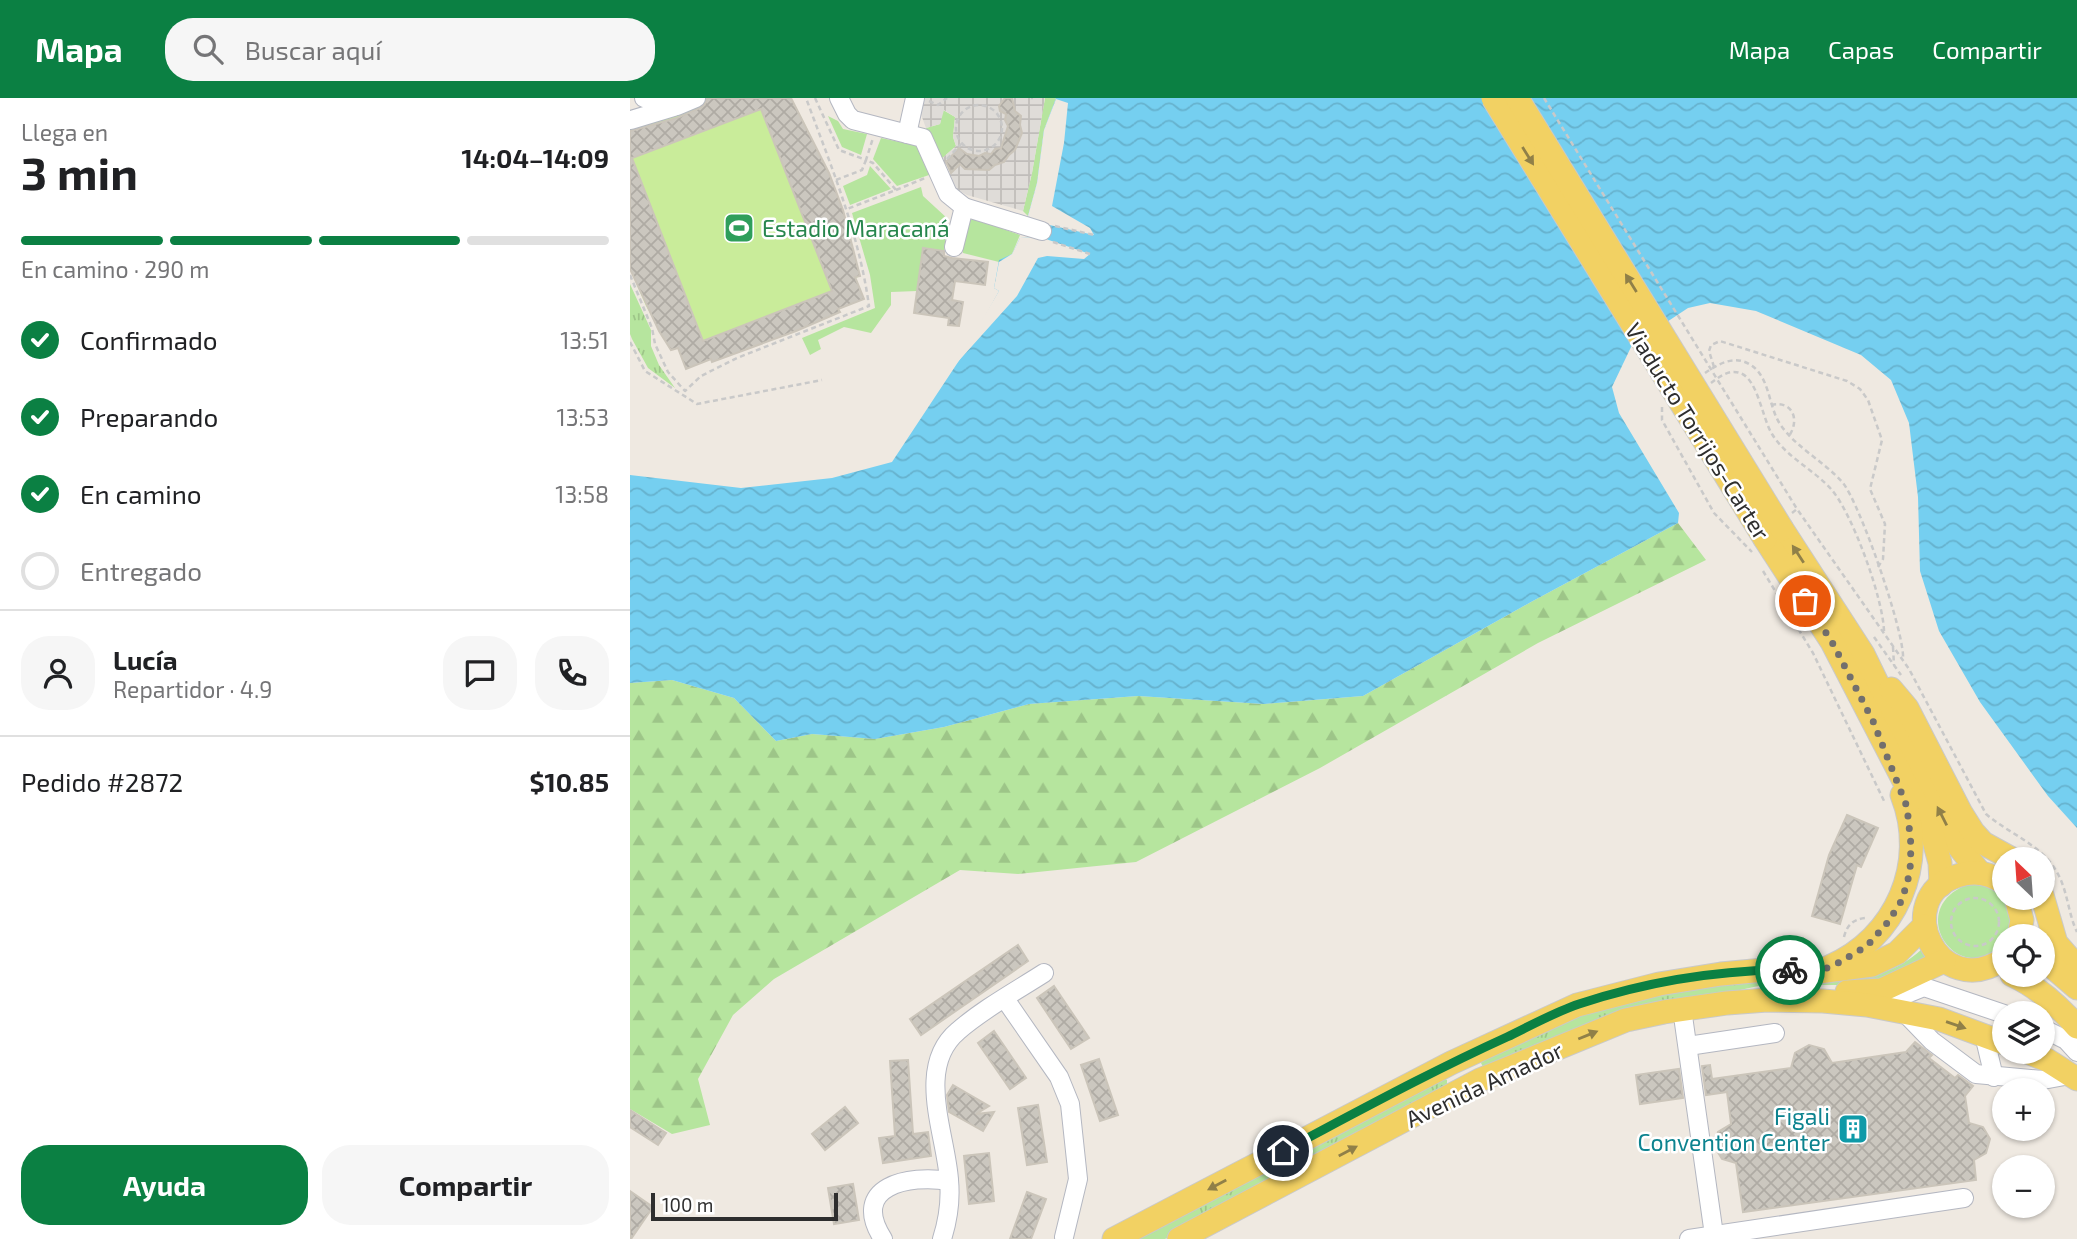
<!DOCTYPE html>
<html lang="es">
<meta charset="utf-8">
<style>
:root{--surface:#fff;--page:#f6f6f6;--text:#202124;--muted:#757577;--line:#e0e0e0;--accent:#0b8043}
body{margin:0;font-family:"Exo 2",sans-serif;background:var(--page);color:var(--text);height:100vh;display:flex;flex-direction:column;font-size:26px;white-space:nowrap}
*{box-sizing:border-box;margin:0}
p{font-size:23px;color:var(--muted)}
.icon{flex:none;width:38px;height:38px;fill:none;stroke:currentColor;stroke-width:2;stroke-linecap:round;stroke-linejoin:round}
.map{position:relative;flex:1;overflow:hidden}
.details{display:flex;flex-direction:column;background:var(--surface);width:630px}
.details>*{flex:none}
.needle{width:46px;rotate:335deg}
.controls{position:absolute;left:1362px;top:749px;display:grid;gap:14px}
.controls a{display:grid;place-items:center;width:63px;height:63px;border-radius:50%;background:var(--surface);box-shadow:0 2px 5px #0004;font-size:35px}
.scale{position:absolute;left:21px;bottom:18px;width:187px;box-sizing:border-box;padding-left:7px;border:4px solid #2e2e2e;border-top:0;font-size:19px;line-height:24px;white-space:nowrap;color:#2e2e2e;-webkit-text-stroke:5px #fff;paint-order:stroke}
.pin{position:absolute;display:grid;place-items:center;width:60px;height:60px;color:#fff;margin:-30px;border:4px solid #fff;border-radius:50%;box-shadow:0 2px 7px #0007}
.courier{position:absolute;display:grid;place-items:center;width:70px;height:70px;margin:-35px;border:5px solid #0b8043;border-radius:50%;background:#fff;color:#222;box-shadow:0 2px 9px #0007}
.head em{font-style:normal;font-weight:700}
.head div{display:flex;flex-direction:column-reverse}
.head{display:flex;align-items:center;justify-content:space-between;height:119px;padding:0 21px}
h1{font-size:46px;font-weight:700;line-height:52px}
.bar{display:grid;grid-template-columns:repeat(4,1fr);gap:10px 7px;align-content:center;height:84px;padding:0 21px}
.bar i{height:9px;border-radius:5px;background:var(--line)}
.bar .on{background:var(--accent)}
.bar p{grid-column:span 4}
.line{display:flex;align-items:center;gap:18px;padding:0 21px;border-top:2px solid var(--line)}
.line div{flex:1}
.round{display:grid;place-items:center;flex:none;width:74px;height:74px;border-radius:28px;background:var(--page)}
ol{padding:0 21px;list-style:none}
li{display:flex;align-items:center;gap:21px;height:77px}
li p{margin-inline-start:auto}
li .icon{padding:7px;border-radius:50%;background:var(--accent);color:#fff;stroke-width:4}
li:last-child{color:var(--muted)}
li i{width:38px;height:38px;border:4px solid var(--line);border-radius:50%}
.action{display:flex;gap:14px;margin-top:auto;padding:14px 21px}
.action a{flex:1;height:80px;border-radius:28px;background:var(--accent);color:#fff;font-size:28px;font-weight:700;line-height:80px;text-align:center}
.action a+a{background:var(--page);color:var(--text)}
header{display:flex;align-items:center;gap:42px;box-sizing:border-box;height:98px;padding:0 35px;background:var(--accent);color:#fff}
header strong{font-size:33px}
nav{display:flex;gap:38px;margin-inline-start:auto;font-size:24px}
.search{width:490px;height:63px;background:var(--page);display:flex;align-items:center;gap:18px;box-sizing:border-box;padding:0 24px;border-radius:28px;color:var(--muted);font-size:26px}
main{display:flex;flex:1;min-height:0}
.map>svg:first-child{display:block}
.grass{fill:#b6e59e}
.forest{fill:url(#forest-firs)}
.park{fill:url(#park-tufts)}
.pitch{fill:#c9ec9a}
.plaza{fill:url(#plaza-grid)}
.water{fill:url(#water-waves)}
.pier{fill:#efe9e1}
.building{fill:url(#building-cross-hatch);stroke:#cbc5ba;stroke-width:2;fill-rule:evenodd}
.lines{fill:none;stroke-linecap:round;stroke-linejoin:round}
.minor-casing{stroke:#b4b7c1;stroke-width:20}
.major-casing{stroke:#c9c9c9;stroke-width:25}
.path{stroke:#c9c9c9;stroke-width:2.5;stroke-dasharray:5 3.5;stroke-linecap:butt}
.minor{stroke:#fff;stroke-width:18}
.major{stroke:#f2d163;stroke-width:23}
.major-bridge-casing{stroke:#c9c9c9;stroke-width:25;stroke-linecap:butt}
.path-bridge{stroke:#c9c9c9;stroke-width:2.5;stroke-dasharray:5 3.5;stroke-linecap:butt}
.major-bridge{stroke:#f2d163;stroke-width:23}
.oneway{fill:#908048}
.done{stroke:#726f6d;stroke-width:7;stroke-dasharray:0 12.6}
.route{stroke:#0b8043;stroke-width:9}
.labels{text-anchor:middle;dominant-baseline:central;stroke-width:5;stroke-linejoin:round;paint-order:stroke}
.leisure-label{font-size:23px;fill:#27864d;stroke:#fff;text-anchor:start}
.street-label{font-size:23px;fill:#2e2e2e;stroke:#fff}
.culture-label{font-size:23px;fill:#0d838f;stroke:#fff;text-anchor:end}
</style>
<header>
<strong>Mapa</strong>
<div class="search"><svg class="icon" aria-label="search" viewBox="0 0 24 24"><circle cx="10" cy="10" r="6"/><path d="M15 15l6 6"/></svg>Buscar aquí</div>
<nav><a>Mapa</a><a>Capas</a><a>Compartir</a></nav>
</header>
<main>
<section class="details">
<div class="head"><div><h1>3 min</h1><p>Llega en</p></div><em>14:04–14:09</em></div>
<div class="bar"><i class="on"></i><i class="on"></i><i class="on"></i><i></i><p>En camino · 290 m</p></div>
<ol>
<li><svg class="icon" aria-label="check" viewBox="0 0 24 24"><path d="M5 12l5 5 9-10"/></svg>Confirmado<p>13:51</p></li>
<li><svg class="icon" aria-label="check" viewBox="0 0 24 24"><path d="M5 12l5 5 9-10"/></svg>Preparando<p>13:53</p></li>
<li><svg class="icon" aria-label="check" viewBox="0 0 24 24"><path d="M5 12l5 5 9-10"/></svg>En camino<p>13:58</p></li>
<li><i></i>Entregado</li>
</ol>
<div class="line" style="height:126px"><a class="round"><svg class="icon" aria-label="person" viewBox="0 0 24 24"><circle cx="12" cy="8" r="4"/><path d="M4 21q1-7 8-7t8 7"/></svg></a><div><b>Lucía</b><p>Repartidor · 4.9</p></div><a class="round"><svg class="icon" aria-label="chat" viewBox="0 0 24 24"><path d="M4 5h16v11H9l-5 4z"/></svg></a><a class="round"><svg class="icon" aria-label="phone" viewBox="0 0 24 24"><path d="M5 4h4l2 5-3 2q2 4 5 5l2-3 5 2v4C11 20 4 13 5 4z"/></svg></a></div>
<div class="line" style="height:91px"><div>Pedido #2872</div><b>$10.85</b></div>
<div class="action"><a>Ayuda</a><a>Compartir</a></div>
</section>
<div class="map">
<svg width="1447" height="1141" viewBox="0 0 1447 1141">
<defs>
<pattern id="forest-firs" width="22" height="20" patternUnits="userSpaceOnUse" patternTransform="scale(1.75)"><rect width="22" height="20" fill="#b6e59e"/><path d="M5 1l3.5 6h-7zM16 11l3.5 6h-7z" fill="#9dc588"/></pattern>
<pattern id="park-tufts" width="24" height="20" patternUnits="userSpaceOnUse" patternTransform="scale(1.75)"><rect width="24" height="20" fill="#b6e59e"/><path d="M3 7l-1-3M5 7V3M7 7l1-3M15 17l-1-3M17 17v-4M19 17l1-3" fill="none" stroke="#9dc588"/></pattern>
<pattern id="plaza-grid" width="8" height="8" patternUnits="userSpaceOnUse" patternTransform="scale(1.75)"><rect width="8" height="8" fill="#dfdcd8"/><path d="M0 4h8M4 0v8" fill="none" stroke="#c0bdba"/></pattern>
<pattern id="water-waves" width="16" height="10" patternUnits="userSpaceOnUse" patternTransform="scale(1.75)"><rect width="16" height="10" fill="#75cff0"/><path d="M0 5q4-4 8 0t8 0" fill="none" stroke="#66b2ce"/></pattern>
<pattern id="building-cross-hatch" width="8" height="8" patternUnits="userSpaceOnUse" patternTransform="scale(1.75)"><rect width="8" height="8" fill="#cbc7bf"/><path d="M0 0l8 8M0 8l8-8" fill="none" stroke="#afaba4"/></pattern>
</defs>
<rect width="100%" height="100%" fill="#efe9e1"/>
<g class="grass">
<polygon points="415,0 426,0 414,32 407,85 398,118 393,113 402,75"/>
<polygon points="313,12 325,19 323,39 326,48 309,63 296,30 310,26"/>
<polygon points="198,18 208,23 213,31 237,36 231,57 212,49"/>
<polygon points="251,40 288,48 300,74 299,77 267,88 243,61"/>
<polygon points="240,68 261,91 220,107 213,88 237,77"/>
<polygon points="291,89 293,98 318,121 314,153 294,151 287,193 261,194 261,207 241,235 214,229 188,242 191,251 180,257 172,240 245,210 240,177 222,115"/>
<polygon points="345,121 390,137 382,156 369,164 333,155 332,142 339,122"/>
<path d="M1339,786C1374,787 1386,806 1379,838H1374V846C1328,893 1272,810 1339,786Z"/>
</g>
<polygon class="forest" points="1048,425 1076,462 908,545 690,670 506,764 388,776 330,772 144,881 103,917 68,981 80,1027 42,1036 0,1011 0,585 42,582 104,600 146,643 182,636 245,641 314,629 399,606 508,598 634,606 733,598 901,504"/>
<g class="park">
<polygon points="0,186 21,232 21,248 29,267 45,290 18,270 2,241 0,236"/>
<path d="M1293,850L1302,863L1235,887H1133L1087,897L854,971L851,965L854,957L944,914L1041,888L1237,878C1259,875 1277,865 1293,850Z"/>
<polygon points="813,980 817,982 817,988 535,1141 504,1141"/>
</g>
<path class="pitch" d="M72,0H161C193,57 215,114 230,178L226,180L234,201L209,211L210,214L82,264L80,261L56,271L48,250L41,252L16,208L0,171V31Z"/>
<g class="plaza">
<polygon points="291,0 375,0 369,8 370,13 376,16 375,22 378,28 371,50 365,51 361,56 355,55 349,58 337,56 329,50 313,69 309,63 326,48 323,39 325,19 314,12 310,26 296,30 289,11"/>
<polygon points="382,0 415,0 402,75 393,113 337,97 320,88 320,76 330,66 335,71 342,72 365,67 374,64 379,57 385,52 391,18 385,13"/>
</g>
<polygon class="water" points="426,0 1447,0 1447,730 1418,698 1350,604 1309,533 1290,473 1288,399 1279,325 1261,282 1231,257 1126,213 1080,205 1058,210 1002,247 982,289 989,315 1049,415 1048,425 901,504 733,598 634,606 508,598 399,606 314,629 245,641 182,636 146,643 104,600 42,582 0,585 0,377 111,390 202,380 262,364 336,252 369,193 364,190 369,162 382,156 390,140 410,139 414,126 398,118 407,85 414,32"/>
<polygon class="pier" points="426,1 438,5 434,45 422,108 460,130 464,137 415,126 410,139 460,156 454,161 417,158 408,160 387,198 325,267 369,193 364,190 369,164 382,156 390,140 407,139 407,123 398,118 407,85 414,32"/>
<g class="building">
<path d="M77,0H161L199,75L213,112L230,178L225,179L234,201L208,211L210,214L166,233L82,264L81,261L56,271L48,250L41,252L29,233L0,171V33L47,20L70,10L75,6ZM131,11L202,193L73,243L2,60Z"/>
<polygon points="375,0 382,0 385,13 391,18 390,27 392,35 385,52 379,57 374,64 365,67 359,72 335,71 330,66 321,75 316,64 329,50 337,56 349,58 355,55 361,56 365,51 371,50 378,28 375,22 376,16 370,13 369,8"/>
<polygon points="293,150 314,153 314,158 322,160 358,164 355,187 325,183 322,202 333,204 329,228 318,227 319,220 284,215"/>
<polygon points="1217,717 1248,730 1231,769 1227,767 1210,826 1182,818 1199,757"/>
<polygon points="388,847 398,863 291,937 280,921"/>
<polygon points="424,888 459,940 441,951 407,900"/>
<polygon points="364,933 396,980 380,991 348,945"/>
<polygon points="1285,944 1302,957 1299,960 1325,980 1328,977 1343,988 1335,998 1339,1025 1353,1029 1360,1041 1356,1055 1344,1062 1346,1082 1113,1114 1106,1065 1092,1061 1084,1048 1088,1034 1101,1026 1097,994 1076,997 1072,968 1080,967 1082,981 1161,970 1165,955 1179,947 1194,951 1202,965 1276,954"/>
<polygon points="469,961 488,1017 470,1023 451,967"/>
<polygon points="278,962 283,1036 298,1034 301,1058 253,1065 249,1040 265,1038 260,963"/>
<polygon points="1049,971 1053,1000 1010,1006 1006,977"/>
<polygon points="323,987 359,1008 346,1016 364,1014 353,1033 319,1014 317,997"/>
<polygon points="408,1007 417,1064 397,1067 388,1010"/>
<polygon points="215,1009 228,1025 195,1052 182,1036"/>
<polygon points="0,1012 36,1035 28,1047 0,1029"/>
<polygon points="359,1055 364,1103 339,1106 334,1058"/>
<polygon points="223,1086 229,1122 204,1126 198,1090"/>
<polygon points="0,1093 23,1109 1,1141 0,1141"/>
<polygon points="397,1094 416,1101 401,1141 380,1141"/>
</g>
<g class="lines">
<g class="minor-casing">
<g id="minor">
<polyline points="14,0 47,8 66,0"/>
<polyline points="209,0 217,16 223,22 293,40 318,96 334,109 324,149"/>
<polyline points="1,22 44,9"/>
<polyline points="277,36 285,0"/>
<polyline points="334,109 412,133"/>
<polyline points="375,901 429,979 440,1006 448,1081 434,1139"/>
<polyline points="1244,906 1257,904 1294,889 1374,916"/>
<polyline points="1052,911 1084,1137"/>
<polyline points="1273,913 1302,943 1346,976 1413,982 1440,977"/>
<polyline points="1412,930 1436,942 1447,954"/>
<polyline points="1354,937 1364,979"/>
<polyline points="1058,948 1145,935"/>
<path d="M253,1141C219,1088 279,1076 319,1083"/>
<path d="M312,1141C318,1122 321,1103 319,1082C316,1036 285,969 328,933C353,911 386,893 414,875"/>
<polyline points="1059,1141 1334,1100"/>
</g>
</g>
<g class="major-casing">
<g id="major">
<polyline points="1152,431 1233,556 1315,725 1330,750 1350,775"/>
<polyline points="1135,441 1202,544 1303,739 1310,765 1311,787"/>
<polyline points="1261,591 1277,610 1331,715 1343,734 1353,745 1382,761"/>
<path d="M1374,785C1360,775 1344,772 1327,778C1260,800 1307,906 1374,861"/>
<polyline points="1412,797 1426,845 1447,869"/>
<polyline points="1386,800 1392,822 1389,838"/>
<polyline points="1412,860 1447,890"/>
<path d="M1199,869C1266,841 1299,765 1272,697"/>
<path d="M1382,877C1408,889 1428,907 1447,929"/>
<polyline points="1217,894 1252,892 1314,863"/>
<polyline points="1397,954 1417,962 1447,981"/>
<polyline points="484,1141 821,965 947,907 1029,886 1091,876 1134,872 1188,874 1242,867 1267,855 1294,828"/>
<polyline points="549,1141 850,982 996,922 1034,914 1097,905 1137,902 1193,903 1237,907 1309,921 1374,945"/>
</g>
</g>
<g class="path">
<polyline points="185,0 209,52 236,62 243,40"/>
<polyline points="401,0 403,0"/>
<polyline points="299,3 308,7 317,0"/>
<circle cx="349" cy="30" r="23"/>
<polyline points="317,61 331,46"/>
<polyline points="206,82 232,72 236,62 243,65 266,92 217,111"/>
<polyline points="266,92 295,80"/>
<polyline points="425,128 464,137"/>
<polyline points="423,144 460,156"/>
<path d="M0,177L22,230L25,246L38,274L55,293L71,278L107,260L239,208C229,135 201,68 176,0"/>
<polyline points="0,244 15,273 67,306 192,282"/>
<polyline points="1084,269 1079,253 1081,247 1090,243 1217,283 1230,291 1238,302 1252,342 1240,391 1255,426 1253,461 1248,469"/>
<path d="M1075,275C1088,266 1104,257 1119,266C1140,277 1138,308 1150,326C1166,350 1194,363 1213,385C1230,406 1275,535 1273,561"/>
<path d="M1081,285C1089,279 1099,271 1110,275C1128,281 1132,320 1142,336C1156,359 1183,371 1201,391C1222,414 1255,505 1254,536"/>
<path d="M1141,307C1163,302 1170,322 1159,338"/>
<polyline points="1032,309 1032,322 1084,415 1122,454"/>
<path d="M1162,415L1167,411L1279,571L1356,716C1379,736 1413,747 1428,776C1438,795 1438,815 1447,834"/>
<polyline points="1133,473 1183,555 1255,705"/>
<polyline points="1244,539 1271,577"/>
<polyline points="1263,549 1264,567"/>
<polyline points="1398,754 1407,761"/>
<polyline points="1412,767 1424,784"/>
<circle cx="1345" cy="824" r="24"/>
<path d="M1214,839C1217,827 1223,821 1236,820"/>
</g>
<use href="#minor" class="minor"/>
<use href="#major" class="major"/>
<g class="major-bridge-casing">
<g id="major-bridge">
<polyline points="863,0 1135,441"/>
<polyline points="887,0 1152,431"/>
</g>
</g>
<polyline class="path-bridge" points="914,0 1167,411"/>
<use href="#major-bridge" class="major-bridge"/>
</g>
<defs><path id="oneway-solid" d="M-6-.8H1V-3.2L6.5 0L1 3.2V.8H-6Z" transform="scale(1.75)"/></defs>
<g class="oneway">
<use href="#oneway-solid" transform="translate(898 58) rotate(58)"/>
<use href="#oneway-solid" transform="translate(1001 185) rotate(-122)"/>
<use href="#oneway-solid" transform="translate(1168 456) rotate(-123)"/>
<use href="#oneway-solid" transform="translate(1312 718) rotate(-117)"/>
<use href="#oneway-solid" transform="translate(1326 927) rotate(19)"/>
<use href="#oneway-solid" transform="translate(958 937) rotate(-22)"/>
<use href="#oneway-solid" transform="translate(718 1053) rotate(-28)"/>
<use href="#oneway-solid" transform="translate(587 1087) rotate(152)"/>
</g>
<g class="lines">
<polyline class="done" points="1160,872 1188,874 1208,865 1237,848 1258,824 1272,802 1280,774 1281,747 1277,709 1243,623 1202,544 1175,503"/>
<path class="route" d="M653,1053C727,1014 800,974 877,939C900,928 925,914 949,906C1016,884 1089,872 1160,872"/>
</g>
<defs>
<g id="stadium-square" transform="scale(1.575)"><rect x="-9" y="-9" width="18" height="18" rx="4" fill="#2e9e5b" stroke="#fff"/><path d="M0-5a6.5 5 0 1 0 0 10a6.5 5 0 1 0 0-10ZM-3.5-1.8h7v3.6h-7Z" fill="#fff"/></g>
<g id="building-square" transform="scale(1.575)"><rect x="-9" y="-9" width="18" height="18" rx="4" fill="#0f9aa8" stroke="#fff"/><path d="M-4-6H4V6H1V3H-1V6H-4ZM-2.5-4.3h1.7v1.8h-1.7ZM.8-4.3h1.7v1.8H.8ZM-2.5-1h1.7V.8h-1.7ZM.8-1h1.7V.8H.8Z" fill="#fff"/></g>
</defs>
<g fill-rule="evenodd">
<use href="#stadium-square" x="109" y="130"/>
<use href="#building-square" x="1223" y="1031"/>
</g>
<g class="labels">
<g class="leisure-label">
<text x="132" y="130">Estadio Maracaná</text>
</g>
<g class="street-label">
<text transform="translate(1068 333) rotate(58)">Viaducto Torrijos-Carter</text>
<text transform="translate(854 986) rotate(-25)">Avenida Amador</text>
</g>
<g class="culture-label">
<text x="1200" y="1018">Figali<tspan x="1200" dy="26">Convention Center</tspan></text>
</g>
</g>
</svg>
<div class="controls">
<a><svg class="needle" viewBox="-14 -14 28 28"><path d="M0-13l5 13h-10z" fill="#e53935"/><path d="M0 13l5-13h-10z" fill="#757577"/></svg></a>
<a><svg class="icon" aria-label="locate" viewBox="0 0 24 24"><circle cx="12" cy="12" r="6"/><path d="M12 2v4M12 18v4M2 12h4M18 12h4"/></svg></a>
<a><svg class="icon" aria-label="layers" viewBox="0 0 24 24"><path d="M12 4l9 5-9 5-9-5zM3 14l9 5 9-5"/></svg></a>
<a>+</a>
<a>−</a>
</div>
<div class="scale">100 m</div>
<div class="pin" style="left:1175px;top:503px;background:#ea580c"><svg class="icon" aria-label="bag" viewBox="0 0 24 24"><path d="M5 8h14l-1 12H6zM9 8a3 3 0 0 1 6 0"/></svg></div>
<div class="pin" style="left:653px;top:1053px;background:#1f2937"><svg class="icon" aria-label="home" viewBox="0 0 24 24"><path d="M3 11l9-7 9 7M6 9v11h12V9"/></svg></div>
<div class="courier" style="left:1160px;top:872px"><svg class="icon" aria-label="bike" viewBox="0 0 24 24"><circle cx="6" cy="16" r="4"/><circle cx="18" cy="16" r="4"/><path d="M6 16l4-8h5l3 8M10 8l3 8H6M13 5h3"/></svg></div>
</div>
</main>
